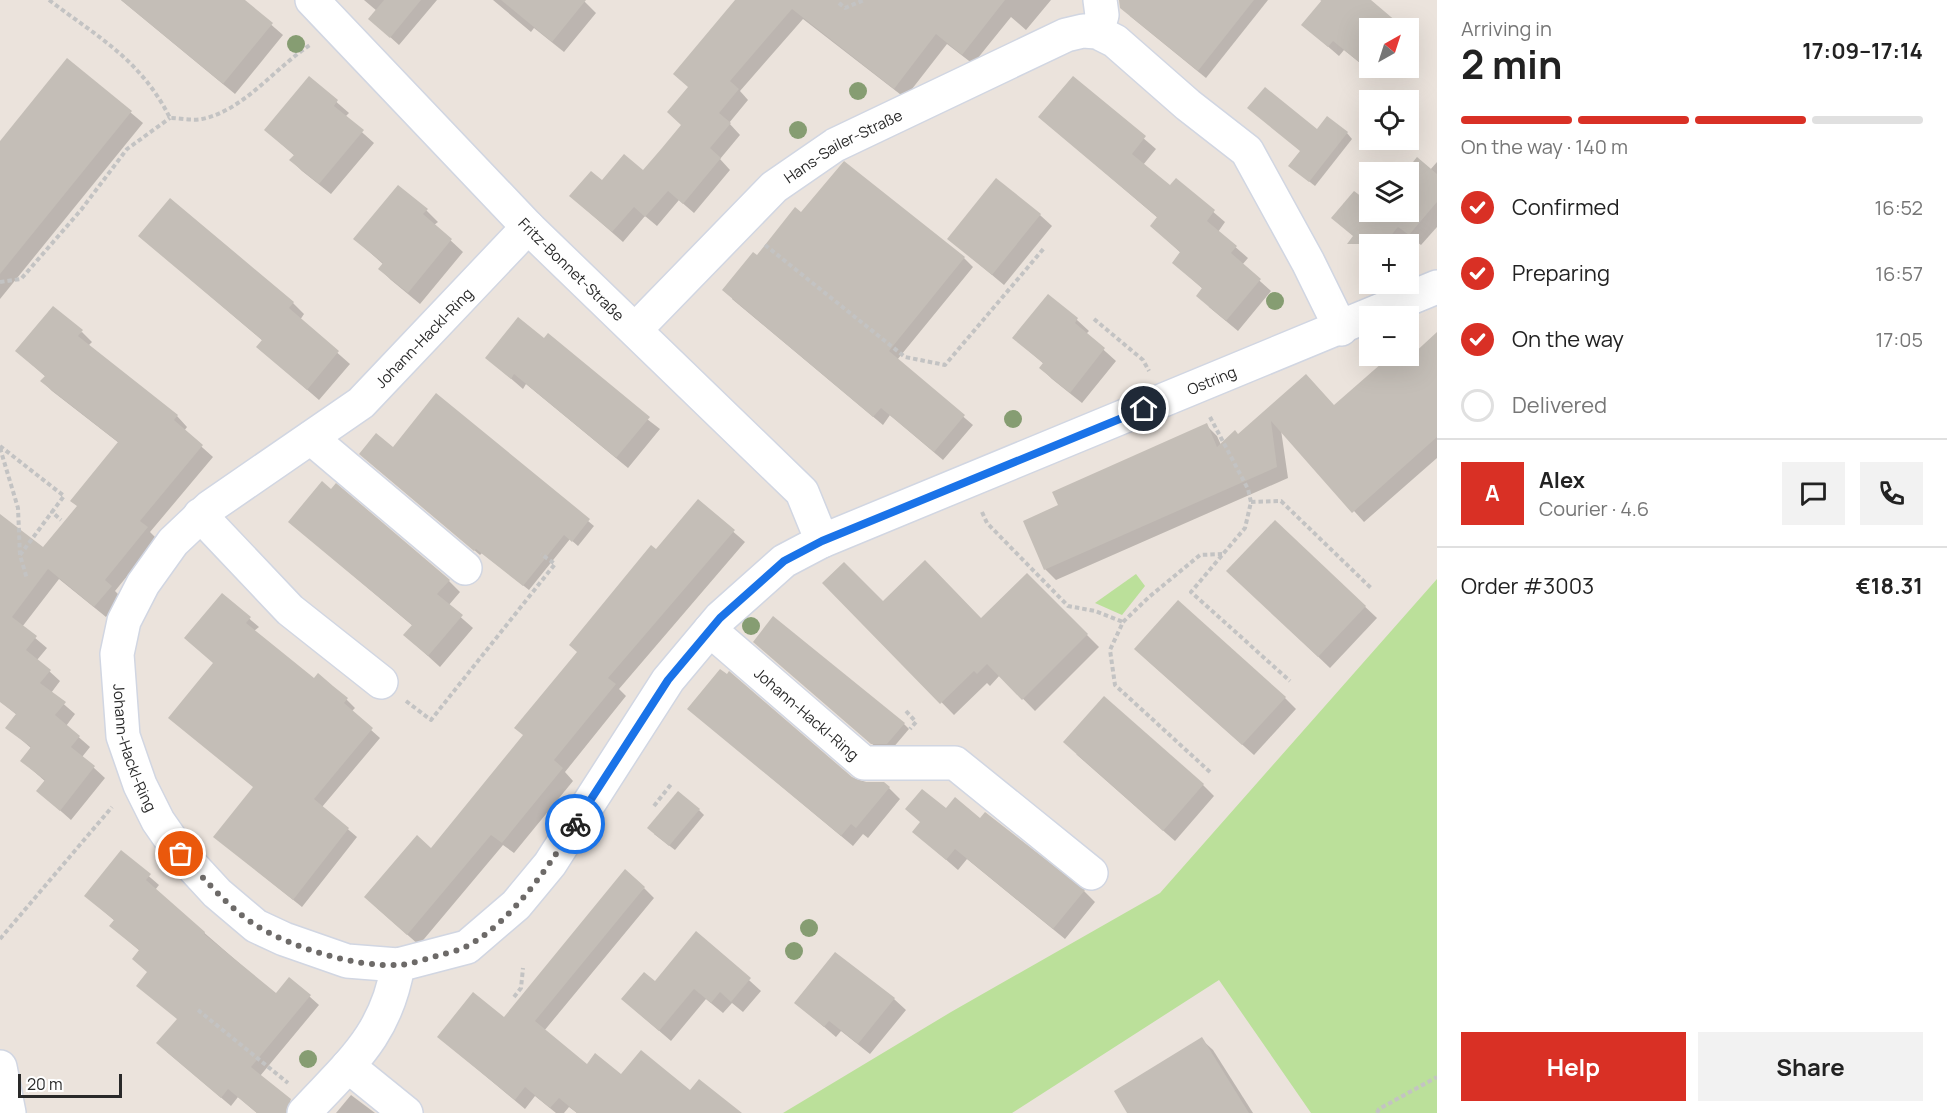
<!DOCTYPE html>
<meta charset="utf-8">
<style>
:root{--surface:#fff;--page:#f2f2f2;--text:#222;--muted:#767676;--line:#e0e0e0;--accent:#d93025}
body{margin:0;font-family:Manrope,sans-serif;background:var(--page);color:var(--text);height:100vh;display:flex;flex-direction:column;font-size:22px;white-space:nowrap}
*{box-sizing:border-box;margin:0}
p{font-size:20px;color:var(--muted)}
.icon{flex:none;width:33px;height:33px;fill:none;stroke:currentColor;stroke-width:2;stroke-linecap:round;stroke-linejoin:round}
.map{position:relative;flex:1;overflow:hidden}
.panel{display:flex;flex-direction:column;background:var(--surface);width:510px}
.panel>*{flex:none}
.needle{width:39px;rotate:39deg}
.tools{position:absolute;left:1359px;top:18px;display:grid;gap:12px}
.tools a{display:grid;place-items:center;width:60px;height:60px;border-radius:0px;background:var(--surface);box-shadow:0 6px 24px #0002;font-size:30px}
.scale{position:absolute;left:18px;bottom:15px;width:104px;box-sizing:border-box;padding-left:6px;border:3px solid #292929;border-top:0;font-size:16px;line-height:21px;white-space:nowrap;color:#292929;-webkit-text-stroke:4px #fff;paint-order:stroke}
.pin{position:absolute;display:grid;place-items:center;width:51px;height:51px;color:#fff;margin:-26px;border:3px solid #fff;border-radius:50%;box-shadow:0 2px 6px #0007}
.courier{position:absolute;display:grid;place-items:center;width:60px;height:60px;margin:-30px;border:4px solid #1a73e8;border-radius:50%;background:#fff;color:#222;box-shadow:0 2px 8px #0007}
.summary em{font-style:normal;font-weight:700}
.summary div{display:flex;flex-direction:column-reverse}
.summary{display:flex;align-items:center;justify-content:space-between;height:102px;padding:0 24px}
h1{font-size:39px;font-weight:700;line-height:45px}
.bar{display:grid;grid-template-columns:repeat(4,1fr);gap:9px 6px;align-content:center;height:72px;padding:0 24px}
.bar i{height:8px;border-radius:4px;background:var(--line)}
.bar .selected{background:var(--accent)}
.bar p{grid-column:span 4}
.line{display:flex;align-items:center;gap:15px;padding:0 24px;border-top:2px solid var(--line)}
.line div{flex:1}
.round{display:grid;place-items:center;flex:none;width:63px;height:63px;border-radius:0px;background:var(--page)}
ol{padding:0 24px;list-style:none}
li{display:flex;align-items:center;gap:18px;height:66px}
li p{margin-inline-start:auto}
li .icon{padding:6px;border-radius:50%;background:var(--accent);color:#fff;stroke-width:4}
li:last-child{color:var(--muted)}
li i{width:33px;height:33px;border:3px solid var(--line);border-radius:50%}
.button{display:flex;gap:12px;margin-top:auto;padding:12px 24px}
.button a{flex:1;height:69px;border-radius:0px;background:var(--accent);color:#fff;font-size:24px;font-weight:700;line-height:69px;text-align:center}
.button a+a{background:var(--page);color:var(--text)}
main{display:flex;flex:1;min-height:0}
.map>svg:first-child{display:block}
.green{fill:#bbe09a}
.shadow{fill:#0003}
.building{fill:#c4beb7}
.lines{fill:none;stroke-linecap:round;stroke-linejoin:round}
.minor-casing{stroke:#d1d6e2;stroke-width:36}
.path{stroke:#c3c3c3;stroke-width:4;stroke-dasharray:4.5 3;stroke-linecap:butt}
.minor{stroke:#fff;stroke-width:33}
.tree{fill:#869d72}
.done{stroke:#6d6a68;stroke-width:6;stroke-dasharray:0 10.8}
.route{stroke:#1a73e8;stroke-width:8}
.labels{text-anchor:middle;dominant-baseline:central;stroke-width:4.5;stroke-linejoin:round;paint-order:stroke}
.street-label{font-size:15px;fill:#292929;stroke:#fff}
</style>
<main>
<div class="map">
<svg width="1437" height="1113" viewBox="0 0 1437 1113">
<rect width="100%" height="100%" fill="#ebe3dc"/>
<g class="green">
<polygon points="1136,574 1145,586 1122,615 1095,603"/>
<polygon points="1437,579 1437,1113 1311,1113 1219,980 1012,1113 783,1113 951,1012 1160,893"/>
</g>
<g class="shadow">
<polygon points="121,0 243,0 283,35 235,94"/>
<polygon points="364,0 437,0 399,45 370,19 377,11"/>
<polygon points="493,0 583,0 596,13 564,52 534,28 531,32"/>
<polygon points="738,0 1051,0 1026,30 1011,17 973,64 947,44 905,98 803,19 740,91 748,100 729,123 740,135 720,159 730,170 694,213 679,200 657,226 645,216 623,242 582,206 603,182 643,172 683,126 689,88"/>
<polygon points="1128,0 1268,0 1206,78 1130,16"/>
<polygon points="1320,0 1370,0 1402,28 1370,28 1370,68 1379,68 1374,74 1344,50 1339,56 1303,25 1322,1"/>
<polygon points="68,60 143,123 0,299 0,144"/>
<polygon points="309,78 349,113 345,117 374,143 331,194 302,171 291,160 295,156 266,130"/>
<polygon points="1073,78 1156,149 1143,165 1170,187 1176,180 1225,222 1218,232 1248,258 1242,265 1271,291 1238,331 1209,307 1203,289 1174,263 1181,253 1152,226 1158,218 1040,117"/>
<polygon points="1317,131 1347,133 1352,139 1315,186 1296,171"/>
<polygon points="1417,160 1430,170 1437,162 1437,227 1421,245 1410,237 1404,244 1370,244 1370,250 1333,218 1363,200 1370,193 1370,212 1408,212 1407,172"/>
<polygon points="426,210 438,222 434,225 463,252 420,304 391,280 380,269 384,265 355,239"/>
<polygon points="801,214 964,258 973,267 897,360 973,425 943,460 890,415 883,425 732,299 757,257"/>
<polygon points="1040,215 1052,226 1004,285 949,239"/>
<polygon points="140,236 293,303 304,314 300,320 350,364 319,400 258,347 263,341"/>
<polygon points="1048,296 1077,320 1089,331 1086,334 1116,361 1082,403 1052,379 1041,368 1044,364 1014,338"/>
<polygon points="82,332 92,342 88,346 177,416 187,427 184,431 213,457 150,532 157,539 115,591 122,598 106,617 59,579 22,627 47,648 37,660 60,681 51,693 75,714 66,726 90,747 82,757 105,778 71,820 38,791 46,782 22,761 32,749 7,727 17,715 0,701 0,516 43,549 78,507 119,443 52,391 42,381 46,377 17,351"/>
<polygon points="1437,334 1437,458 1364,522 1281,430 1288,478 1056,580 1045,569 1060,506 1206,425 1217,436 1221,445 1239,436 1306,376 1335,407 1392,356 1401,356 1407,361"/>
<polygon points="544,340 660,429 628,468 526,384 523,389 487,358"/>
<polygon points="436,395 594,526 578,546 570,539 529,590 482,553 480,555 366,459 393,449"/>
<polygon points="698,501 745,542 619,689 626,696 565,772 573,781 514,853 503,845 419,945 377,908 432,850 524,736 578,652"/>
<polygon points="290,522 449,581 460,592 448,606 473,628 440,667 405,635 413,626"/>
<polygon points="1275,522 1377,618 1330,668 1240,582"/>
<polygon points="1027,575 1099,647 1035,711 1000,675 990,686 987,683 954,715 825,583 883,603 982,620"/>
<polygon points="222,595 259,627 254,631 314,680 346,699 355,708 351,712 380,738 322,807 357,837 302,907 215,837 254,788 215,663"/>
<polygon points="760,647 904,724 909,729 892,749 878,749"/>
<polygon points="1147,660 1285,698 1296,709 1254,755"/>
<polygon points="689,709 851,778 889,788 900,799 868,838 863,834 853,846"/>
<polygon points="1076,754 1203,785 1214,796 1175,841"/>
<polygon points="699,810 704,815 675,850 654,834"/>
<polygon points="946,810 981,820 1084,891 1095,902 1065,939 967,859 958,870 914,832 921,823"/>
<polygon points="121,852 159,885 155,890 276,995 290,979 319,1005 260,1076 295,1106 290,1113 257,1113 238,1097 231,1106 167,1052 178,1020 149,973 140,951 111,926 115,921 86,896"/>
<polygon points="644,888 654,898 544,1031 587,1066 691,1092 730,1113 577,1113 569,1107 564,1113 556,1113 535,1096 525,1109 439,1037 504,1019"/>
<polygon points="697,933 761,991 743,1012 732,1003 723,1013 706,999 671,1041 635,1010"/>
<polygon points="894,999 906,1010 870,1054 841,1031 836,1037 796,1003"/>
<polygon points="1201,1039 1213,1050 1253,1113 1129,1113"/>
<polygon points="351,1095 375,1113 336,1113"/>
</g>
<g class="building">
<polygon points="121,0 245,0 273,23 223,84"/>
<polygon points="384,0 421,0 390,38 368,19"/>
<polygon points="501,0 586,0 552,42"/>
<polygon points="735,0 1005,0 962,55 936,34 894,89 792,9 730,81 739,89 719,113 731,123 710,148 721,158 683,204 668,191 645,217 634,207 612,232 569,196 591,171 602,180 624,154 643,170 662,148 681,125 667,112 688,87 673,74"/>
<polygon points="1119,0 1254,0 1198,71 1120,8"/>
<polygon points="1322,0 1371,0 1404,28 1370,28 1370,71 1333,41 1328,47 1301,25"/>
<polygon points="67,58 132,111 0,274 0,141"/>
<polygon points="309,76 338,100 334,106 364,130 319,184 289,160 294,155 264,130"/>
<polygon points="1073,76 1146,136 1132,154 1170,185 1176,178 1215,210 1207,221 1237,246 1231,253 1261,279 1226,321 1196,296 1202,288 1172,263 1180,252 1150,226 1157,217 1038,117"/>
<polygon points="1265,87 1317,129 1327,116 1348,132 1309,182 1288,166 1300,151 1247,108"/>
<polygon points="1417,157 1437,174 1437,202 1409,235 1398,227 1384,244 1370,244 1370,249 1364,244 1347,244 1353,236 1331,218 1354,191 1370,203 1370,216 1373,212 1408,212 1408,172 1405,172"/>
<polygon points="844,161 965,257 889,351 965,415 934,452 881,408 873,417 722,290 753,252 757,255 795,207 801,212"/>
<polygon points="996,178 1041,214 992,275 947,239"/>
<polygon points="398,185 428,209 423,214 452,239 408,293 378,269 383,263 353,239"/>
<polygon points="170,198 294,302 289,308 339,351 307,390 256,347 262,340 138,236"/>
<polygon points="1048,294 1078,318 1075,323 1105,348 1070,393 1039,368 1043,363 1012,338"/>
<polygon points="53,306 83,330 78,336 178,415 174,420 203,445 140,521 148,527 105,580 112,586 94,607 48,569 12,617 37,636 26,650 51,670 40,683 66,702 55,715 80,736 71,747 95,766 60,811 36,791 45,780 20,761 31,747 5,728 16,714 0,702 0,514 43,547 77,506 70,501 118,442 40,381 45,376 15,351"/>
<polygon points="518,317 544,338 548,333 650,417 616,458 514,374 511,379 485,358"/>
<polygon points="1437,332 1437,437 1352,513 1271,421 1277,467 1044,570 1023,521 1058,505 1052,492 1207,423 1217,447 1235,430 1238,434 1306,374 1334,405 1390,356 1411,356"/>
<polygon points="436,393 590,519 572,542 564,535 523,586 476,549 474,551 359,454 376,433 393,447"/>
<polygon points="322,481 331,489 336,483 450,580 437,594 463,615 428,656 403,635 412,625 288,522"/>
<polygon points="698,499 735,530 608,678 616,684 554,760 563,768 502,843 491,835 407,935 364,897 417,835 431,848 523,735 514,728 577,652 569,645 651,545 656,549"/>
<polygon points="1275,520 1366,606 1318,657 1226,571"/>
<polygon points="925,560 981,618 1027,573 1088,634 1022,700 987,664 977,674 974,671 940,704 822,583 844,562 883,601"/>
<polygon points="222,593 251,617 246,623 314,678 318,673 333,686 348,698 344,703 373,728 314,799 349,828 293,900 213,837 253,787 168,718 213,663 184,638"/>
<polygon points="1178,600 1286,697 1242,745 1134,649"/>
<polygon points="773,616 905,723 887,744 871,744 753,642"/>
<polygon points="720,669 727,674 729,671 852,777 864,782 884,782 890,787 856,828 851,824 841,836 687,709"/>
<polygon points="1104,696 1204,784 1163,831 1063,742"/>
<polygon points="922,789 946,808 955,797 980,818 985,812 1085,890 1053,929 955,849 946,860 912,832 920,822 905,809"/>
<polygon points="678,791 700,809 669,846 647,828"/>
<polygon points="121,850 151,874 146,880 205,932 204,934 276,993 289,977 311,995 251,1067 291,1099 286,1113 257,1113 228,1089 221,1098 156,1043 177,1019 136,986 147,972 132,959 139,950 109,926 114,920 84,896"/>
<polygon points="625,869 645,887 535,1021 587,1064 595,1053 621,1074 641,1050 690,1090 699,1079 742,1113 577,1113 559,1098 550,1108 525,1087 515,1100 437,1037 473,992 504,1017"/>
<polygon points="696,931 751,978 731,1002 720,992 711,1003 694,989 659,1031 621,999 644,972 655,981"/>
<polygon points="835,952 895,998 858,1044 829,1021 824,1027 794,1003"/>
<polygon points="1202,1037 1249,1113 1127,1113 1114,1091"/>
</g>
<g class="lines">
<g class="minor-casing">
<g id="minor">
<path id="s1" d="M312,0L528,227L802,492L822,541"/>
<polyline points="1097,32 1102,15 1100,0"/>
<path id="s2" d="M528,227L361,403L210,507L173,542L143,584L124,621L117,654L123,736L140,785L158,821L181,854L217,893L256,926L284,939L347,961L398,965L467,947L516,905L550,864L668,680L720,618L784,561L822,541L1437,287"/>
<path id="s3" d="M635,330L774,187L835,145L1066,35L1083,31L1097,32L1115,41L1188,105L1247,151L1308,262L1341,329"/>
<polyline points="311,438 465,568"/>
<polyline points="200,515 290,610 381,682"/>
<path id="s4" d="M710,630L864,763H955L1091,873"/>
<polyline points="348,1066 406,1113"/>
<polyline points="0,1067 9,1113"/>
<path d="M304,1113C350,1063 386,1036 398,965"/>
</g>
</g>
<g class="path">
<path d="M49,0C98,37 141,60 170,118C180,118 192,121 202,119C243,111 276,67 310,45"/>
<polyline points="839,3 845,8 864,0"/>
<polyline points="765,245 905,357 945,365 1045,247"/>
<polyline points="0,282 21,279 81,210 127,149 170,118"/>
<polyline points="1094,319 1143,360 1149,371"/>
<polyline points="1210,417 1248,489 1251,502 1245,528 1191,592 1290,681"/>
<polyline points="0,446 64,496 52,512 61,520"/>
<polyline points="0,448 18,508 20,555 27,579"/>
<polyline points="1251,502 1281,501 1372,589"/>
<polyline points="982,512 987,523 1068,606 1095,611 1123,622"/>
<polyline points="20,555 52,512"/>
<polyline points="406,701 431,720 555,564 541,554"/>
<polyline points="906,711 916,722 910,729"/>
<polyline points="1210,772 1115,685 1110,650 1123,622 1149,597 1200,555 1222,554"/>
<polyline points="654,806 672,783"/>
<polyline points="0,939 112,807"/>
<polyline points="514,997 521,988 523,968"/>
<polyline points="198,1010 288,1083"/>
<polyline points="1377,1113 1379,1109 1437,1077"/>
</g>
<use href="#minor" class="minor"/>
</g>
<g class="tree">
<circle cx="296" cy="44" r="9"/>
<circle cx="858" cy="91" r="9"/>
<circle cx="798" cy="130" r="9"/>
<circle cx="1275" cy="301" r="9"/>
<circle cx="1013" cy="419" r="9"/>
<circle cx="751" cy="626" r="9"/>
<circle cx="809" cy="928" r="9"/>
<circle cx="794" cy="951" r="9"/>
<circle cx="308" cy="1059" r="9"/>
</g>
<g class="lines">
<path class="done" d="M181,854C205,879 228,908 257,926C293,948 355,967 397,965C410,965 424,959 437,956C446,953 459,951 467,946C510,924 551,864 575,824"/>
<polyline class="route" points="575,824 668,680 720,618 784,561 822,541 1144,409"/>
</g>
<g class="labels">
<g class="street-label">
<text stroke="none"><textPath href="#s3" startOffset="280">Hans-Sailer-Straße</textPath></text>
<text stroke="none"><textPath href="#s1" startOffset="374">Fritz-Bonnet-Straße</textPath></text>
<text transform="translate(424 338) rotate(-46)">Johann-Hackl-Ring</text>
<text stroke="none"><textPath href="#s2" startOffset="2110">Ostring</textPath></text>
<text stroke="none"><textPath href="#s4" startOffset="128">Johann-Hackl-Ring</textPath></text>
<text stroke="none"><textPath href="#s2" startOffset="700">Johann-Hackl-Ring</textPath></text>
</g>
</g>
</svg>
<div class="tools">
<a><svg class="needle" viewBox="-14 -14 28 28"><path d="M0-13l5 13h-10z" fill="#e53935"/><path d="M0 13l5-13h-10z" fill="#767676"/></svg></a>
<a><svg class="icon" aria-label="locate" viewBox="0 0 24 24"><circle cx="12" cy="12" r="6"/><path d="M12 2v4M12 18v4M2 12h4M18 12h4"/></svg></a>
<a><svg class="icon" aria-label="layers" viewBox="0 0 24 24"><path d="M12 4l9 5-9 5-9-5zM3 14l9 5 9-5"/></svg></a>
<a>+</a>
<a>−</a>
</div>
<div class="scale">20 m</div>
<div class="pin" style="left:181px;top:854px;background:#ea580c"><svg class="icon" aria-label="bag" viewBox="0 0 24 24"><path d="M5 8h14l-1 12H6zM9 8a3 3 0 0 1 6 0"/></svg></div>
<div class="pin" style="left:1144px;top:409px;background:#1f2937"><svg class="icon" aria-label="home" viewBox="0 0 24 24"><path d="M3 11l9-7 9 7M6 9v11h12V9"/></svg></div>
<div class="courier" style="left:575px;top:824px"><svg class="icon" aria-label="bike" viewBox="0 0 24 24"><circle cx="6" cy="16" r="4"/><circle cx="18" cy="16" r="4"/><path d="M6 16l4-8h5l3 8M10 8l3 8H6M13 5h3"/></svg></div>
</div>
<section class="panel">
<div class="summary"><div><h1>2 min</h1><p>Arriving in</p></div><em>17:09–17:14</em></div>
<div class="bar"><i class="selected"></i><i class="selected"></i><i class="selected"></i><i></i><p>On the way · 140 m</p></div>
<ol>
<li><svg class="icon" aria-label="check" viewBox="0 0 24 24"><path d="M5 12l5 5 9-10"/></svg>Confirmed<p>16:52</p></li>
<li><svg class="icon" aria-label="check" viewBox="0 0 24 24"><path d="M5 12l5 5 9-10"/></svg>Preparing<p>16:57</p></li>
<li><svg class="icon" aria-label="check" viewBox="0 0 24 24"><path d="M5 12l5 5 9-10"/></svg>On the way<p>17:05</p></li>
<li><i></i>Delivered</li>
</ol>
<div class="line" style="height:108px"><b class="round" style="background:var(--accent);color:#fff">A</b><div><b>Alex</b><p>Courier · 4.6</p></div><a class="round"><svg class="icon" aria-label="chat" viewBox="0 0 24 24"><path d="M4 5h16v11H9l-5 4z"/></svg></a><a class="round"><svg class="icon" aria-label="phone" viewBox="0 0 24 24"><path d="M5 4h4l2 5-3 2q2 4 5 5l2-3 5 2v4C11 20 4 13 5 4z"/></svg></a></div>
<div class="line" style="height:78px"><div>Order #3003</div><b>€18.31</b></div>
<div class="button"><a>Help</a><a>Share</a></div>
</section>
</main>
